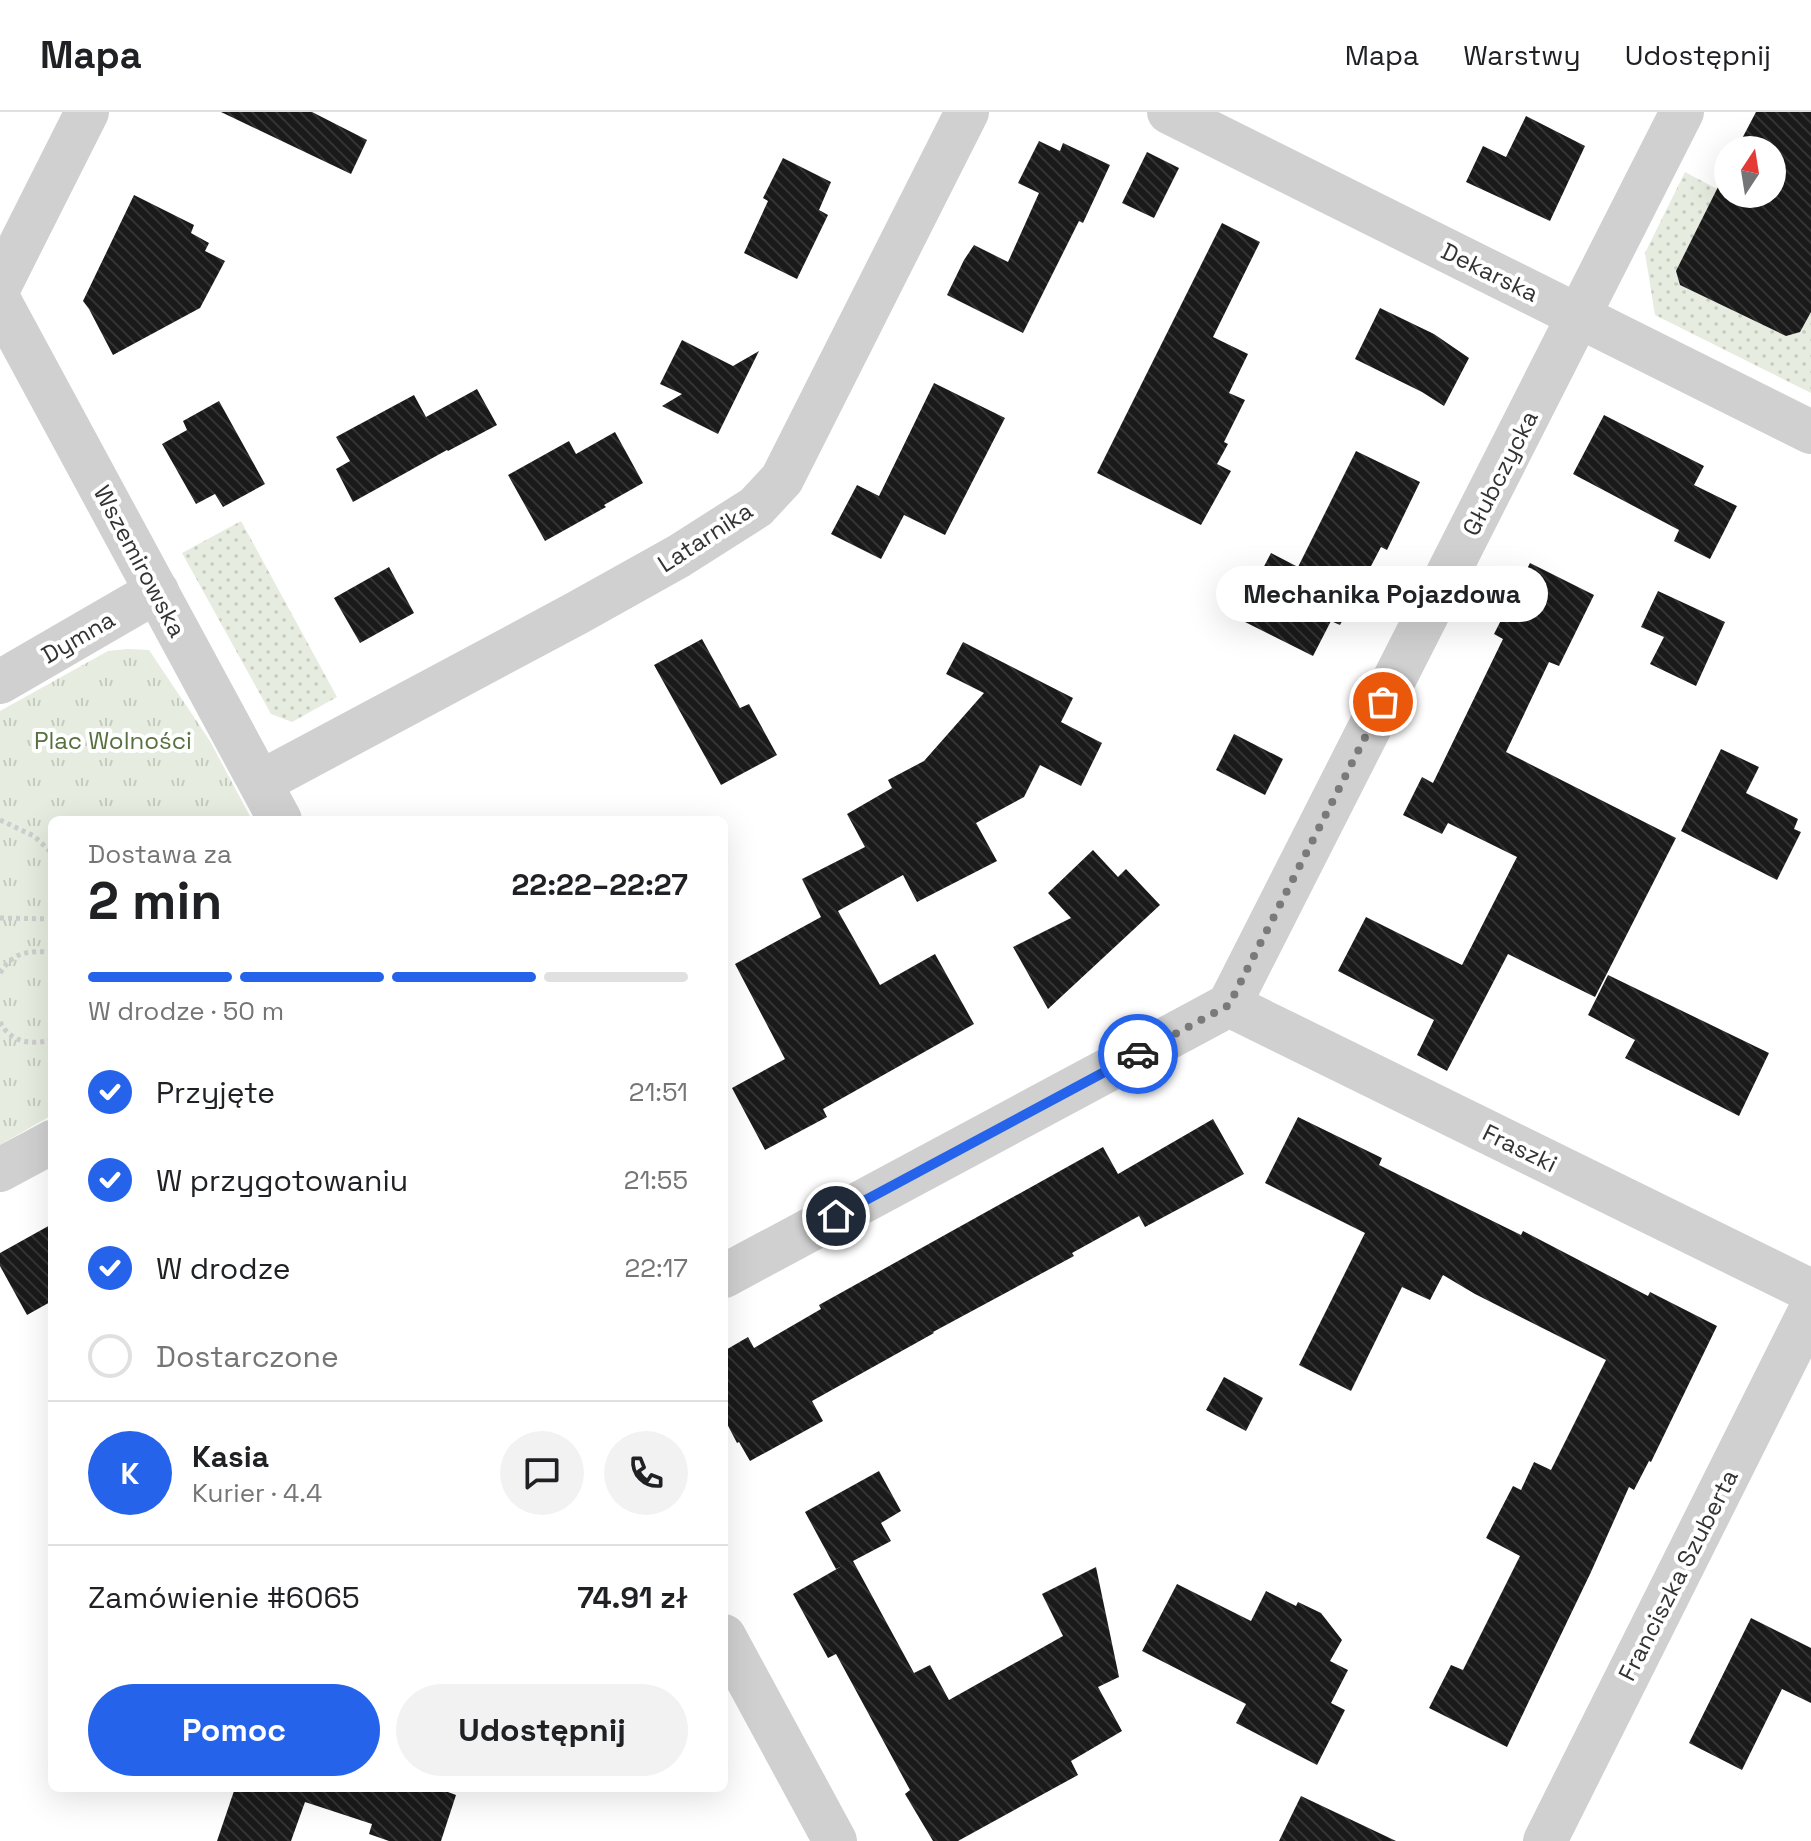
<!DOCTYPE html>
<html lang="pl">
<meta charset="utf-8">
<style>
:root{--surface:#fff;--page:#f2f2f2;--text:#202124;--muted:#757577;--line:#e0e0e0;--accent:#2563eb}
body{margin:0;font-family:"Space Grotesk",sans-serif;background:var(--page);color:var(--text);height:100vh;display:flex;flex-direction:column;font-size:30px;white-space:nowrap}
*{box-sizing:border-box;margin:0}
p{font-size:26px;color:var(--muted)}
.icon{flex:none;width:44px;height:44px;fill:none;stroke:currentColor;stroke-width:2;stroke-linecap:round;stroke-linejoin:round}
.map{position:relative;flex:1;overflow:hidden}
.side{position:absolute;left:48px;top:704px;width:680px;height:976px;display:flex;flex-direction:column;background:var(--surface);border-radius:12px;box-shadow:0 8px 32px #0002}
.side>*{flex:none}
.needle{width:52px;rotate:12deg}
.controls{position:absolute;left:1714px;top:24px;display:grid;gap:16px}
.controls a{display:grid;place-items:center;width:72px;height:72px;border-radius:50%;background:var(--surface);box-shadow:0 8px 32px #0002;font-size:40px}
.pin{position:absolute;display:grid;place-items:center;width:68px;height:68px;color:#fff;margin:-34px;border:4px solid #fff;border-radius:50%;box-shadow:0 2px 8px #0007}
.courier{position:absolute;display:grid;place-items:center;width:80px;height:80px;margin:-40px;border:6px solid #2563eb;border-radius:50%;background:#fff;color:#222;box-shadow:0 2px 10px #0007}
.bubble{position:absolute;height:56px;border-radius:28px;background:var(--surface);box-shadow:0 8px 32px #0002;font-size:26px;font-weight:800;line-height:56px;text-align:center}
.headline em{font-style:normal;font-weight:800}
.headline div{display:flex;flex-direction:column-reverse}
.headline{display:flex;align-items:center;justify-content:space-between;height:136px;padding:0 40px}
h1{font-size:52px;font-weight:800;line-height:60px}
.bar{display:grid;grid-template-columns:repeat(4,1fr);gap:12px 8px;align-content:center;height:96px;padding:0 40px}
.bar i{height:10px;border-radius:6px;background:var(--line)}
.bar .on{background:var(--accent)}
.bar p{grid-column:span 4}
.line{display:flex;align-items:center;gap:20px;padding:0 40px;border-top:2px solid var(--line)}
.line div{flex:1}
.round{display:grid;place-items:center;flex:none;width:84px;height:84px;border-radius:42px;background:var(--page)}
ol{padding:0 40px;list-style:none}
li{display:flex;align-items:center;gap:24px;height:88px}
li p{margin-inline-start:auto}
li .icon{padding:8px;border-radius:50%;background:var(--accent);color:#fff;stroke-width:4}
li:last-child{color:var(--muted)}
li i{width:44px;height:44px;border:4px solid var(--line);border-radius:50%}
.button{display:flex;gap:16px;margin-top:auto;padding:16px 40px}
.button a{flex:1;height:92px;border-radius:48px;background:var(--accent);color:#fff;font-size:32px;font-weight:800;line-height:92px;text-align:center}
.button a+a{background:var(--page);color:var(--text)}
header{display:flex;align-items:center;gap:48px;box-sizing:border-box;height:112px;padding:0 40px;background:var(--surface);border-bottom:2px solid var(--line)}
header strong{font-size:38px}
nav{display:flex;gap:44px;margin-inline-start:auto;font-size:28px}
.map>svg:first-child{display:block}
.grass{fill:url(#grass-dots)}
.park{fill:url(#park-tufts)}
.building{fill:url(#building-back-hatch)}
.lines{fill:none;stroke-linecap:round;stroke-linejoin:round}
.path{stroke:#cdcdcd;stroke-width:5;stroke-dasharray:4 4;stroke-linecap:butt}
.minor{stroke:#d0d0d0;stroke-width:44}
.done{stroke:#7a7a7a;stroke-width:8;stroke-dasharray:0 14.4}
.route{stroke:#2563eb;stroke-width:10}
.labels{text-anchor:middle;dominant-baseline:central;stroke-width:8;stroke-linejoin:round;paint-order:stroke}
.street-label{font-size:24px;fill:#333;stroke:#fff}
.park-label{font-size:24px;fill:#56703f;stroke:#fff}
</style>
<header>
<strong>Mapa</strong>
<nav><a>Mapa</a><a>Warstwy</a><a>Udostępnij</a></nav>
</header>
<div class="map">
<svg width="1811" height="1729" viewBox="0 0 1811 1729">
<defs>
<pattern id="grass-dots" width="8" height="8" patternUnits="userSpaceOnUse" patternTransform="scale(2)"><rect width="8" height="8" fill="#e6ecdf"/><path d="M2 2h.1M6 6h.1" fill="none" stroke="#c6cbc0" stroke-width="1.8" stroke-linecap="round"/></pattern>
<pattern id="park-tufts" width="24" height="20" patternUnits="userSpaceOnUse" patternTransform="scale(2)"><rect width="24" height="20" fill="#e6ecdf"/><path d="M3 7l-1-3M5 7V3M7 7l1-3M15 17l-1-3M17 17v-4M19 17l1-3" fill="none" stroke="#c6cbc0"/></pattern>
<pattern id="building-back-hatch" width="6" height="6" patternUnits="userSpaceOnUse" patternTransform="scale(2)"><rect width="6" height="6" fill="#1a1a1a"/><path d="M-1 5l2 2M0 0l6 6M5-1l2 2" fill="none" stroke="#333"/></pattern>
</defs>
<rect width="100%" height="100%" fill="#fff"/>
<g class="grass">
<polygon points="1685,60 1717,77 1811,123 1811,281 1655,203 1645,141"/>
<polygon points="241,409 337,585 292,610 271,602 182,441"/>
</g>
<polygon class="park" points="127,537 149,538 210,629 252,708 52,708 52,1003 0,1033 0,599 108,539"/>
<g class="building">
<polygon points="221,0 312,0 367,28 351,62"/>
<polygon points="1756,0 1811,0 1811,200 1800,220 1786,224 1680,173 1676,159 1728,55 1728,82 1772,82 1772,38 1736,38"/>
<polygon points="1526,4 1585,34 1550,109 1466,70 1483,34 1506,45"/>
<polygon points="1039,29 1060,39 1063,31 1110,53 1083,111 1079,109 1023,221 947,183 964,148 974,133 1008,150 1039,81 1018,71"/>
<polygon points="1147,40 1179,56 1154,106 1122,91"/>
<polygon points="783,46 831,70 819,98 828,103 797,167 744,141 768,89 763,86"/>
<polygon points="134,83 194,113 191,121 209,131 205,139 225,149 200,196 113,243 89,197 83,189"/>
<polygon points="1222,111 1260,130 1213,225 1248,242 1229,281 1245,288 1224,330 1228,332 1217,352 1231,359 1201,413 1097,361"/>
<polygon points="1380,196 1434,222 1469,246 1444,294 1422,280 1355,247"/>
<polygon points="682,228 733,254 759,239 718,322 662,294 682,282 660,272"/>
<polygon points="934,271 1005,306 945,423 904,403 881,447 831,422 857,373 879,384"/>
<polygon points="477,277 497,313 448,339 447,338 353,390 336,357 350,349 336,325 414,283 426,305"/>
<polygon points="219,289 265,372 223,395 215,382 196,392 162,332 187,318 183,309"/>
<polygon points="1604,303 1704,354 1694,373 1737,394 1710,447 1674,429 1679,418 1573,362"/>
<polygon points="615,320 643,371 604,393 606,395 545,429 508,363 569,329 576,342"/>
<polygon points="1356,339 1420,370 1387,438 1381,435 1340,513 1331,509 1313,544 1237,506 1271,441 1298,455"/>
<polygon points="1530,451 1594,483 1559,554 1549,550 1506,640 1676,726 1595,885 1508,842 1447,959 1417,943 1434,908 1338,859 1366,805 1462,853 1517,745 1448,711 1442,722 1403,703 1422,665 1433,671 1503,527 1494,522"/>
<polygon points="389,455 414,501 360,531 334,486"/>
<polygon points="1658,479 1725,510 1696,574 1650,552 1664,525 1641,515"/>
<polygon points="702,527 740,596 749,592 777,643 721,673 654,553"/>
<polygon points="963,530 1073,586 1061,610 1102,631 1081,674 1040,653 1024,685 976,711 997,749 917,790 903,763 838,799 880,873 935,842 974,912 823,997 827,1005 765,1038 732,976 785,947 735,852 821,805 802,767 865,735 847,702 892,676 888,668 924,649 984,581 946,562"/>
<polygon points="1234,622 1283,647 1265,683 1216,658"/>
<polygon points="1721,637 1759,655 1746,681 1798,707 1794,717 1801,720 1777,768 1681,719"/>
<polygon points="1093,738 1118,765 1126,757 1160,793 1048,897 1013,835 1071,806 1048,781"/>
<polygon points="1608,863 1769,941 1739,1004 1625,946 1635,928 1588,903"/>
<polygon points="1298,1005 1382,1046 1379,1053 1521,1123 1523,1119 1648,1184 1650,1180 1717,1214 1651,1350 1649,1349 1634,1378 1629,1375 1591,1460 1507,1635 1429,1596 1451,1553 1463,1558 1520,1444 1486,1426 1513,1374 1521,1378 1534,1350 1551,1358 1606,1248 1475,1182 1443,1163 1430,1188 1402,1175 1351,1279 1299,1253 1365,1121 1265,1071"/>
<polygon points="1213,1007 1244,1062 1145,1115 1139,1104 1072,1141 1074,1144 933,1220 934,1221 812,1289 823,1309 750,1349 739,1330 737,1331 724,1306 724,1239 748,1225 754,1236 821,1197 819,1193 1103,1035 1118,1062"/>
<polygon points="52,1112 52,1189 27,1203 0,1154 0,1141"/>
<polygon points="1224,1265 1263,1286 1246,1319 1206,1298"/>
<polygon points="879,1359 901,1399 881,1411 891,1429 853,1449 914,1561 930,1553 949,1588 1063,1524 1042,1482 1096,1455 1119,1565 1098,1575 1122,1619 1071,1649 1078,1663 958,1729 933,1729 905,1682 910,1678 836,1542 828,1546 793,1482 842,1454 836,1457 805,1400"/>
<polygon points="1177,1472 1251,1509 1266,1479 1296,1494 1298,1490 1321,1501 1342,1528 1330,1549 1348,1558 1331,1591 1345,1598 1317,1653 1236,1611 1246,1592 1142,1539"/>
<polygon points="1751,1506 1811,1536 1811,1591 1782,1577 1742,1658 1689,1631"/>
<polygon points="235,1676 437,1676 456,1683 441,1729 389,1729 369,1722 372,1712 305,1690 291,1729 217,1729"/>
<polygon points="1301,1684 1396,1729 1279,1729"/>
</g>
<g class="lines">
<g class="path">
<polyline points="0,708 34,724 52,741"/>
<polyline points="0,806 52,807"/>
<path d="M0,861C14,839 28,839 52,840"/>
<path d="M0,910C11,931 31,933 52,928"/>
</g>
<g class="minor">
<polyline points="1169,0 1811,320"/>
<polyline points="0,173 87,0"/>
<polyline points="0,190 280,708"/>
<polyline points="0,570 157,479"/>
<polyline points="261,670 577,501 679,444 756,395 782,367 967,0"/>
<polyline points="1229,893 1682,0"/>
<polyline points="1229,893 1811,1179"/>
<polyline points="0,1058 52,1030"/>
<polyline points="724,1164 1229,893"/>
<polyline points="724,1524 835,1729"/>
<polyline points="1545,1729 1811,1197"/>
</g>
</g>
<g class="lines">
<polyline class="done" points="1138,942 1229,893 1383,590"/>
<polyline class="route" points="836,1104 1138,942"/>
</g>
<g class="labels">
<g class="street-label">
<text transform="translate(1490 160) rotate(26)">Dekarska</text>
<text transform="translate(1500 361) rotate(-63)">Głubczycka</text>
<text transform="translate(705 425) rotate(-33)">Latarnika</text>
<text transform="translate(140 449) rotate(62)">Wszemirowska</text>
<text transform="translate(78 525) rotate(-30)">Dymna</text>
<text transform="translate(1520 1036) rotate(26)">Fraszki</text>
<text transform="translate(1678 1463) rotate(-63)">Franciszka Szuberta</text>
</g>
<g class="park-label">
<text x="113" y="628">Plac Wolności</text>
</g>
</g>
</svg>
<div class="controls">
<a><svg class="needle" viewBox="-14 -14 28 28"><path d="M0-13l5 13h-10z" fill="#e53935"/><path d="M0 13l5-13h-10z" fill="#757577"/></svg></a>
</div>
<div class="pin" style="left:1383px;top:590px;background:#ea580c"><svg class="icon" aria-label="bag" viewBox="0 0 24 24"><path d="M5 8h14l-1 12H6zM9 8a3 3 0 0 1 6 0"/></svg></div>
<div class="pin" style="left:836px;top:1104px;background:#1f2937"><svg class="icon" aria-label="home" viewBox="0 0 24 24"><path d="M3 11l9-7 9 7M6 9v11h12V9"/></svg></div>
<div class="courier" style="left:1138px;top:942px"><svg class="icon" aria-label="car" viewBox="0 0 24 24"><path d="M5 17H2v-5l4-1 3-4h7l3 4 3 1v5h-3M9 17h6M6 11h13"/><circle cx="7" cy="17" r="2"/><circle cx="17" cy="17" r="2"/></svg></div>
<div class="bubble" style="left:1216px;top:454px;width:332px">Mechanika Pojazdowa</div>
<section class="side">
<div class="headline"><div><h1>2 min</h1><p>Dostawa za</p></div><em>22:22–22:27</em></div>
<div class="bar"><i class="on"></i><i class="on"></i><i class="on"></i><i></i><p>W drodze · 50 m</p></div>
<ol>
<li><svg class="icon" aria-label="check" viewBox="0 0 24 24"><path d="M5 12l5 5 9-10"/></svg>Przyjęte<p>21:51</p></li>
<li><svg class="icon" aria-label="check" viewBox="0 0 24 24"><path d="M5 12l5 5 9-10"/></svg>W przygotowaniu<p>21:55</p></li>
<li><svg class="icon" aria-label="check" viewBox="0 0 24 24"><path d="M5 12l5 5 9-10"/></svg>W drodze<p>22:17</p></li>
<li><i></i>Dostarczone</li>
</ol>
<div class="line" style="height:144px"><b class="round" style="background:var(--accent);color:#fff">K</b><div><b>Kasia</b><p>Kurier · 4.4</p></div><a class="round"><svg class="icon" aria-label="chat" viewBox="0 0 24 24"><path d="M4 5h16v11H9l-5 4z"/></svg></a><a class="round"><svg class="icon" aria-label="phone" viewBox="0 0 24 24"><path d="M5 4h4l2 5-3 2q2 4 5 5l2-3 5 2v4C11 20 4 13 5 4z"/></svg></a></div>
<div class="line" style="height:104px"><div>Zamówienie #6065</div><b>74.91 zł</b></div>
<div class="button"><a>Pomoc</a><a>Udostępnij</a></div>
</section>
</div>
